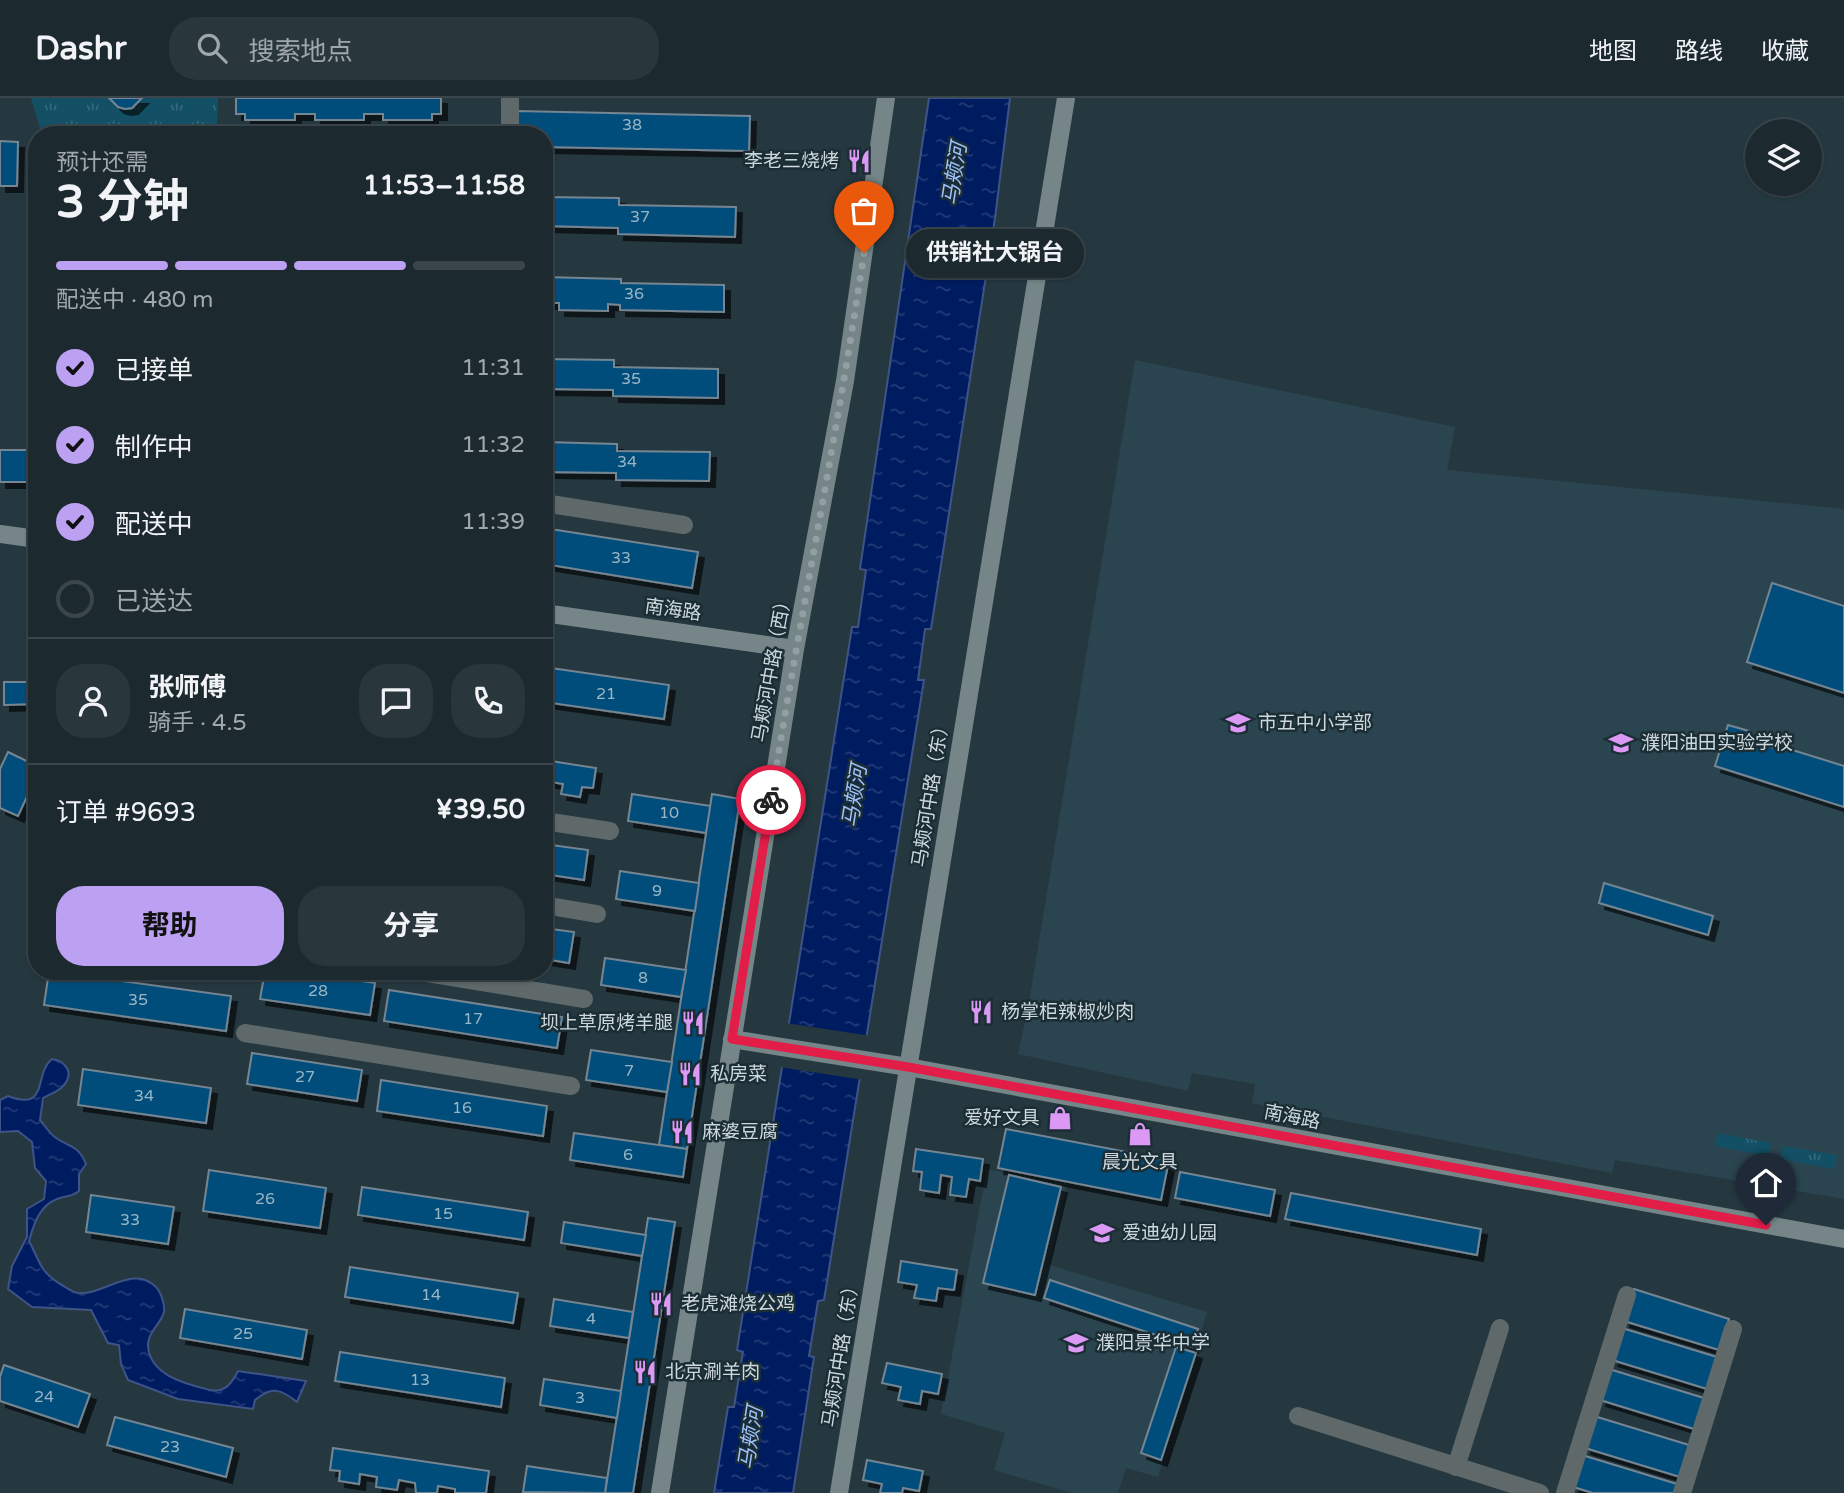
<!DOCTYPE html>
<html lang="zh">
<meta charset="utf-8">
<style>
:root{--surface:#1c2a30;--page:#29363c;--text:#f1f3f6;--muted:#a0a7ab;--line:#3a464c;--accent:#bca0f2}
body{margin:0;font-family:"Varela Round","Noto Sans SC",sans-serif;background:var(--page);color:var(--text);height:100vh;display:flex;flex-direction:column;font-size:26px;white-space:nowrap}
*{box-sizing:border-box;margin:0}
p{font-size:23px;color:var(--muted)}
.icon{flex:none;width:38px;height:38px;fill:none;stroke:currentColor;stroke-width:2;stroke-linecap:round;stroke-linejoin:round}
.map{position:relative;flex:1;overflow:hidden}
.panel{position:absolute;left:28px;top:28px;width:525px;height:854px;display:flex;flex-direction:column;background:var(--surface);border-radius:28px;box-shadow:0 2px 5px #0004,0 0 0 2px var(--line)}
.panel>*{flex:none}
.tools{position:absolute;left:1745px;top:21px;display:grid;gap:14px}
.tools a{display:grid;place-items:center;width:77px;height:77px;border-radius:50%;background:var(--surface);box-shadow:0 2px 5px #0004,0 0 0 2px var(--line);font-size:35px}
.pin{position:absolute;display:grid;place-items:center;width:60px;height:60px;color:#fff;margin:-72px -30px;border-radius:50% 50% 50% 0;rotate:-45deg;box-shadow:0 0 7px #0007}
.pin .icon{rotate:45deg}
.courier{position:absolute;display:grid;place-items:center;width:70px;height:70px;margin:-35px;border:5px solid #e11d48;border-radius:50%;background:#fff;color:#222;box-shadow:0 2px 9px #0007}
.bubble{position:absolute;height:49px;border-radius:24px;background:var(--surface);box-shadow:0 2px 5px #0004,0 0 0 2px var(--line);font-size:23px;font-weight:700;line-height:49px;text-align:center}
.summary em{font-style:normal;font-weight:700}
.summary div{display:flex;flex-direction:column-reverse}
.summary{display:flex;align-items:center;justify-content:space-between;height:119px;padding:0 28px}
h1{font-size:46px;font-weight:700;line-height:52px}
.bar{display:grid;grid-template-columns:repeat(4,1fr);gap:10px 7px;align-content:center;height:84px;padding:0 28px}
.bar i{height:9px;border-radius:5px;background:var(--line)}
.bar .on{background:var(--accent)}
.bar p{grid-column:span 4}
.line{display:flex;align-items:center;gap:18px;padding:0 28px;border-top:2px solid var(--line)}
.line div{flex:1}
.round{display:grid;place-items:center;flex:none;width:74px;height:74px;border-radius:28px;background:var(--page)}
ol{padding:0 28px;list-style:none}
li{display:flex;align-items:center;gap:21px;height:77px}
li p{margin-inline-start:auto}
li .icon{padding:7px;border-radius:50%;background:var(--accent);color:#111;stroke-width:4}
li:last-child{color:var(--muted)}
li i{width:38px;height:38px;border:4px solid var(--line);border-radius:50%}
.primary-button{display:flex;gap:14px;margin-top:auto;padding:14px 28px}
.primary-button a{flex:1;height:80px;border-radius:28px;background:var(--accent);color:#111;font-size:28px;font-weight:700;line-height:80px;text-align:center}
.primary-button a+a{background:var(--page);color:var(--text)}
header{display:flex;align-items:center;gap:42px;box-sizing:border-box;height:98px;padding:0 35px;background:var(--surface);border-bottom:2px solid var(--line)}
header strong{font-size:33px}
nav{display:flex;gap:38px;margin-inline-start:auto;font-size:24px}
.search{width:490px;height:63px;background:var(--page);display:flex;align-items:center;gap:18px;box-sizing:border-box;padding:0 24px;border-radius:28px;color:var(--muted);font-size:26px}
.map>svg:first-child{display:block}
.built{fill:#2b4550}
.grass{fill:url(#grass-tufts)}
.water{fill:url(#water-ripples);stroke:#3e5486;stroke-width:2}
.pier{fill:#253840}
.building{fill:#004e7b;stroke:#758592;stroke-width:2;filter:url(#shadow)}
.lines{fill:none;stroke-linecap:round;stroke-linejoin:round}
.street{stroke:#5f696a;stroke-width:18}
.secondary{stroke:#768688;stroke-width:18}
.done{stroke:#92a0a6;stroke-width:7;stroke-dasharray:0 12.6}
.route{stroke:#e11d48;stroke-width:9}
.labels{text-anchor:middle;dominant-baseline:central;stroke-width:5;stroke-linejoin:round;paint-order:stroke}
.number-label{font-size:16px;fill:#9ab6c4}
.poi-label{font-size:19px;fill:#cdd8dd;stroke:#1c2e35;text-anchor:start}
.street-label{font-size:19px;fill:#cdd8dd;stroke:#1c2e35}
.water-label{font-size:21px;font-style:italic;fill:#a0c2fe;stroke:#1c2e35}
</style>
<header>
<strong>Dashr</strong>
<div class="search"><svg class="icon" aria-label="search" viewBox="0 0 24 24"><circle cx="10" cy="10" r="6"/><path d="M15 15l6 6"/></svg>搜索地点</div>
<nav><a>地图</a><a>路线</a><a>收藏</a></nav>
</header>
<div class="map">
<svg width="1844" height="1395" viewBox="0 0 1844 1395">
<defs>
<pattern id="grass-tufts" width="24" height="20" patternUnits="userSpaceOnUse" patternTransform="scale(1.75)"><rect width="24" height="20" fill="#135065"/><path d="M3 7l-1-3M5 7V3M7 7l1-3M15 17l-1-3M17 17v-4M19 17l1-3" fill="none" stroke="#34687b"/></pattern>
<pattern id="water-ripples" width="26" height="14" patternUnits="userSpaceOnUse" patternTransform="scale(1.75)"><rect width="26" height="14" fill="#001c61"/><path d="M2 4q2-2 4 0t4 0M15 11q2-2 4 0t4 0" fill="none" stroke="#243c77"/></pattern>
<filter id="shadow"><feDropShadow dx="6" dy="6" stdDeviation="0" flood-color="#0009"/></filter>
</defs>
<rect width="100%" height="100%" fill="#253840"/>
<g class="built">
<polygon points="1135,262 1455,329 1447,372 1844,411 1844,1101 1615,1062 1612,1075 1252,1005 1255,986 1192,975 1188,993 1018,956 1028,910"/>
<polygon points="987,1071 1067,1087 1049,1167 1207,1214 1158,1379 1126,1370 1118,1395 1072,1395 994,1372 1005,1335 941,1316"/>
</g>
<g class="grass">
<polygon points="31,0 218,0 217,28 210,37 42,37"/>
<polygon points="1718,1035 1771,1045 1769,1058 1715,1048"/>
<polygon points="1783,1048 1837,1057 1834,1071 1781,1061"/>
</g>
<g class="water">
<polygon points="929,0 1010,0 995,120 931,531 925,531 918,582 924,582 824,1202 818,1203 809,1258 814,1259 793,1395 714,1395 728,1309 734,1309 743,1254 737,1252 852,529 858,529 866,472 860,471"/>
<path d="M52,961C66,963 74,975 64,987C60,993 50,996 43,1000L40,1022C45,1028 50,1036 56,1040C71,1050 78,1047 86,1066L79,1076V1093C71,1100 66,1097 57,1101C39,1108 34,1126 29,1143C34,1152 38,1164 44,1172C48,1178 54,1182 60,1186C66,1189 73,1195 79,1195C104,1197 134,1166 156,1189C161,1194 165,1207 164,1214C161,1226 147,1235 148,1248C150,1278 187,1286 210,1292C225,1295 232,1285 238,1273L306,1283L297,1304C281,1291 272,1288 255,1302L253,1311L178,1301L128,1282L121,1266L119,1247L108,1245L91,1212L32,1209L8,1191L12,1168L27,1139V1111L44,1101L46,1083L35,1070L32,1044L18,1033L0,1034V1002L8,998C50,1014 33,976 52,961Z"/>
</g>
<polygon class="pier" points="786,925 871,938 864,982 779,969"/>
<g class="building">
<polygon points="109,0 142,0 132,10 125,11 118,9"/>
<polygon points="236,0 441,0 441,16 432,16 432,22 383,22 383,16 364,16 364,22 315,22 315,16 295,16 295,22 245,22 245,16 236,16"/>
<polygon points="516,13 750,18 749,53 544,49 544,37 515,37"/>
<polygon points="0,43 18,44 17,88 0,88"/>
<polygon points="544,99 619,100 619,107 736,109 735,139 618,136 618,130 544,128"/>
<polygon points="544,179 621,181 621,185 724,187 724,214 620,212 620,207 608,206 608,213 559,212 559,205 544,205"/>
<polygon points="544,261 614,262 614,269 718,271 718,300 613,298 613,292 544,291"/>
<polygon points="544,344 617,346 617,353 710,354 709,383 616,382 616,375 544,374"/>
<polygon points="0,352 29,352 29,357 37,357 37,384 0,384"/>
<polygon points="544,430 698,454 692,490 544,466"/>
<polygon points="1772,485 1844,508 1844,595 1747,564"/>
<polygon points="544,569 669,587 664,621 544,604"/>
<polygon points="4,584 37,584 37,606 4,607"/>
<polygon points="1728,627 1749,633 1746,641 1774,650 1786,650 1844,668 1844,709 1715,668"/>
<polygon points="8,654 37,668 37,677 18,718 0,710 0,671"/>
<polygon points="544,662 596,670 593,690 582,689 580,699 561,696 563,686 545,683 544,690"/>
<polygon points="632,696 711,708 706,735 628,723"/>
<polygon points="712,696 740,701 687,1051 659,1047"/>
<polygon points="544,746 588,752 584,782 544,776"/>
<polygon points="620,773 699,785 695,813 616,801"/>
<polygon points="1604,785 1713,818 1708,837 1599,805"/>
<polygon points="544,830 574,834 569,865 544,861"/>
<polygon points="605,860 686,872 681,899 601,887"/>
<polygon points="49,873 231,898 226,933 44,907"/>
<polygon points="265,873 297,873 375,885 370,917 260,901"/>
<polygon points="389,892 562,919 557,950 384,923"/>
<polygon points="591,952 672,964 667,994 586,982"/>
<polygon points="252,955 362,972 357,1003 247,986"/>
<polygon points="83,971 211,990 206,1025 78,1007"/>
<polygon points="381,982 547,1008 543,1038 377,1013"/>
<polygon points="1006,1031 1169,1062 1161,1102 998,1070"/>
<polygon points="574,1035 687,1051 683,1079 570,1062"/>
<polygon points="916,1051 983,1061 980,1083 969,1081 966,1099 950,1097 952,1079 941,1077 939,1095 920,1092 922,1074 913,1073"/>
<polygon points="209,1072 326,1090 320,1130 203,1113"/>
<polygon points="1180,1074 1275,1092 1270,1118 1175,1100"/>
<polygon points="1009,1077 1061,1089 1035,1197 983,1185"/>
<polygon points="362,1089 528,1114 524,1142 358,1117"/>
<polygon points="1291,1095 1481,1131 1477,1157 1285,1121"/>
<polygon points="91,1097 174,1109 168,1146 86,1134"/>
<polygon points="648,1120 675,1124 633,1395 605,1395"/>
<polygon points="564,1124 646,1137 642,1158 561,1145"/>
<polygon points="901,1163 957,1172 954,1192 938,1190 936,1203 914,1200 917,1187 898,1184"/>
<polygon points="350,1169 518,1195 513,1225 345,1199"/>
<polygon points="1050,1182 1198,1231 1192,1249 1044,1200"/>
<polygon points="1634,1191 1729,1221 1719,1252 1624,1223"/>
<polygon points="554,1201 633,1214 629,1240 550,1228"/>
<polygon points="185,1211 307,1232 302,1261 180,1240"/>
<polygon points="1622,1230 1717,1259 1707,1291 1612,1262"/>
<polygon points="1176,1249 1196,1255 1161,1362 1141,1355"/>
<polygon points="340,1254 505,1280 501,1309 335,1283"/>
<polygon points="887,1265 942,1276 938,1296 922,1293 920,1306 898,1302 901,1289 882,1285"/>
<polygon points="4,1267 90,1296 78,1329 0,1303 0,1279"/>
<polygon points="1609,1271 1704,1300 1694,1331 1600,1302"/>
<polygon points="544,1281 621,1293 617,1320 540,1307"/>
<polygon points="1594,1318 1689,1347 1680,1379 1585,1350"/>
<polygon points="115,1319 233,1350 226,1379 107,1347"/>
<polygon points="333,1350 489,1373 486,1395 455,1395 455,1391 438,1388 437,1395 416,1395 415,1385 399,1382 397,1392 376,1389 377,1379 360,1376 359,1386 339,1383 340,1373 330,1372"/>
<polygon points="1582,1357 1677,1386 1674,1395 1593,1395 1573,1389"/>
<polygon points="867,1362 923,1373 919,1393 903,1390 902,1395 880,1395 882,1386 863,1382"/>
<polygon points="527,1368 607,1380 605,1395 523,1394"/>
</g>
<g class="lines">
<g class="street">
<polyline points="510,37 510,0"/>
<polyline points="544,405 684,427"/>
<polyline points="544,723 610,733"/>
<polyline points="544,807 597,816"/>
<polyline points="415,873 584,901"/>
<polyline points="245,935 571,988"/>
<polyline points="1298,1318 1540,1395"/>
<polyline points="1456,1369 1500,1230"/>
<polyline points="1565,1395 1627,1197"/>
<polyline points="1682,1395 1733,1231"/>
</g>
<g class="secondary">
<polyline points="0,436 37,441"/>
<polyline points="544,515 795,551"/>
<polyline points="732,941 908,969 1844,1141"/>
<polyline points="660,1395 795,551 845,283 886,0"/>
<polyline points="839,1395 1066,0"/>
</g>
</g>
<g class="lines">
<path class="done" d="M771,702C800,519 837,338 864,155"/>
<polyline class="route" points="771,702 732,941 908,969 1766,1127"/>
</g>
<defs>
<g id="restaurant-bare" transform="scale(1.89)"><path d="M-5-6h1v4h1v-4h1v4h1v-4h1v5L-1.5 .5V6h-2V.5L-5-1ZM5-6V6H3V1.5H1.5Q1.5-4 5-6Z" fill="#db99f5" stroke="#1c2e35" stroke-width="2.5" paint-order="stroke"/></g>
<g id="school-bare" transform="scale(1.89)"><path d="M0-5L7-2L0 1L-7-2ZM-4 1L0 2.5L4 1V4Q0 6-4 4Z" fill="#db99f5" stroke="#1c2e35" stroke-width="2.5" paint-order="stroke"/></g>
<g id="shop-bare" transform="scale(1.89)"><path d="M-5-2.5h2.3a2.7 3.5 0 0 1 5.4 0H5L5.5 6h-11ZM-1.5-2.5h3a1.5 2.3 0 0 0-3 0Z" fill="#db99f5" stroke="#1c2e35" stroke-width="2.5" paint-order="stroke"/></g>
</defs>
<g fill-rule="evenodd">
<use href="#restaurant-bare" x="859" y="63"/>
<use href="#school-bare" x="1238" y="625"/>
<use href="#school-bare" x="1621" y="645"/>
<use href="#restaurant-bare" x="981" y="914"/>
<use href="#restaurant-bare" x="693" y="925"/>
<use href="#restaurant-bare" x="690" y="976"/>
<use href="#shop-bare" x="1060" y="1020"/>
<use href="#restaurant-bare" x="682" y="1034"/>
<use href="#shop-bare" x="1140" y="1036"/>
<use href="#school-bare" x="1102" y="1135"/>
<use href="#restaurant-bare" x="661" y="1206"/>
<use href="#school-bare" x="1076" y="1245"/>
<use href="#restaurant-bare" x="645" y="1274"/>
</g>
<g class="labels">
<g class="number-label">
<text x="632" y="27">38</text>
<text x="640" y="119">37</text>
<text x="634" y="196">36</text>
<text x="631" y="281">35</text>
<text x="627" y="364">34</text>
<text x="621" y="460">33</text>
<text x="606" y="596">21</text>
<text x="669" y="715">10</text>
<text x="657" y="793">9</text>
<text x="643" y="880">8</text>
<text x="318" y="893">28</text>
<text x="138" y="902">35</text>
<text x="473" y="921">17</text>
<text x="629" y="973">7</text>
<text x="305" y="979">27</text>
<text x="144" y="998">34</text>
<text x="462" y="1010">16</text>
<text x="628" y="1057">6</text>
<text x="265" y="1101">26</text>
<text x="443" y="1116">15</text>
<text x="130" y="1122">33</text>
<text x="431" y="1197">14</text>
<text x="591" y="1221">4</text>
<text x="243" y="1236">25</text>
<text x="420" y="1282">13</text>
<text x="44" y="1299">24</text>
<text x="580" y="1300">3</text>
<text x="170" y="1349">23</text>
</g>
<g class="poi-label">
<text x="839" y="63" text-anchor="end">李老三烧烤</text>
<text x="1258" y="625">市五中小学部</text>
<text x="1641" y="645">濮阳油田实验学校</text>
<text x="1001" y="914">杨掌柜辣椒炒肉</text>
<text x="673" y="925" text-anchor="end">坝上草原烤羊腿</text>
<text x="710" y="976">私房菜</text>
<text x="1040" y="1020" text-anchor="end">爱好文具</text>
<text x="702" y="1034">麻婆豆腐</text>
<text x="1140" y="1064" text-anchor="middle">晨光文具</text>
<text x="1122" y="1135">爱迪幼儿园</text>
<text x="681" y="1206">老虎滩烧公鸡</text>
<text x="1096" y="1245">濮阳景华中学</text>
<text x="665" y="1274">北京涮羊肉</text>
</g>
<g class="street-label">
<text transform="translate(673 512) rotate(8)">南海路</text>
<text transform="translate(772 569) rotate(-80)">马颊河中路（西）</text>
<text transform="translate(931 694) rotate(-81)">马颊河中路（东）</text>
<text transform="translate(1292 1019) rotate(11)">南海路</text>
<text transform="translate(841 1254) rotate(-81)">马颊河中路（东）</text>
</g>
<g class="water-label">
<text transform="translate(955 76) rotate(-81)">马颊河</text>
<text transform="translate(855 698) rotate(-81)">马颊河</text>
<text transform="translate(751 1340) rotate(-81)">马颊河</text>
</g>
</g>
</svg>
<div class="tools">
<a><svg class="icon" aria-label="layers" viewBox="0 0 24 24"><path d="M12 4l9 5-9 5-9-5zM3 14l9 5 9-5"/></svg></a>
</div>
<div class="pin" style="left:864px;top:155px;background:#ea580c"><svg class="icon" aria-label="bag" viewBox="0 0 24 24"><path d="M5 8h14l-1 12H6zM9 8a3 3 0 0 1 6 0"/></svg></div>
<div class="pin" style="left:1766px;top:1127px;background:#1f2937"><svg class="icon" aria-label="home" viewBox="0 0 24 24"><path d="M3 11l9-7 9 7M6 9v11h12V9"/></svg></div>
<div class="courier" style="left:771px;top:702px"><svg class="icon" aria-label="bike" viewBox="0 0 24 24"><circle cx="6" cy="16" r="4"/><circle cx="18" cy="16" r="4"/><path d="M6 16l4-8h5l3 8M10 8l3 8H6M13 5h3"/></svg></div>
<div class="bubble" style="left:906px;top:131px;width:178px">供销社大锅台</div>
<section class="panel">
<div class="summary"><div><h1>3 分钟</h1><p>预计还需</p></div><em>11:53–11:58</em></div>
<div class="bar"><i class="on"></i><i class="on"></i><i class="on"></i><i></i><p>配送中 · 480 m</p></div>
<ol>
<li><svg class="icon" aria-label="check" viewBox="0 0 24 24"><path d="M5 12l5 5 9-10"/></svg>已接单<p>11:31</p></li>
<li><svg class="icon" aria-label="check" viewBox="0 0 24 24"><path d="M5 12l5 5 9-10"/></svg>制作中<p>11:32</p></li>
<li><svg class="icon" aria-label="check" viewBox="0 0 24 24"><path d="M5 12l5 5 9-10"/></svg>配送中<p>11:39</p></li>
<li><i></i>已送达</li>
</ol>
<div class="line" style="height:126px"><a class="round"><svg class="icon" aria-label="person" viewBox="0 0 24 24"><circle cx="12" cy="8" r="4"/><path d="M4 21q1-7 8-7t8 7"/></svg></a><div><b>张师傅</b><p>骑手 · 4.5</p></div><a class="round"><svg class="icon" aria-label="chat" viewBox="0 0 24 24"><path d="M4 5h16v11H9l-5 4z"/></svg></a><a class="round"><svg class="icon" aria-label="phone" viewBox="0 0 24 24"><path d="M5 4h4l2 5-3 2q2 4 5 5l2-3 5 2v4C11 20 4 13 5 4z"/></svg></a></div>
<div class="line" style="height:91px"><div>订单 #9693</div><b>¥39.50</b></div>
<div class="primary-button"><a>帮助</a><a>分享</a></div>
</section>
</div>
